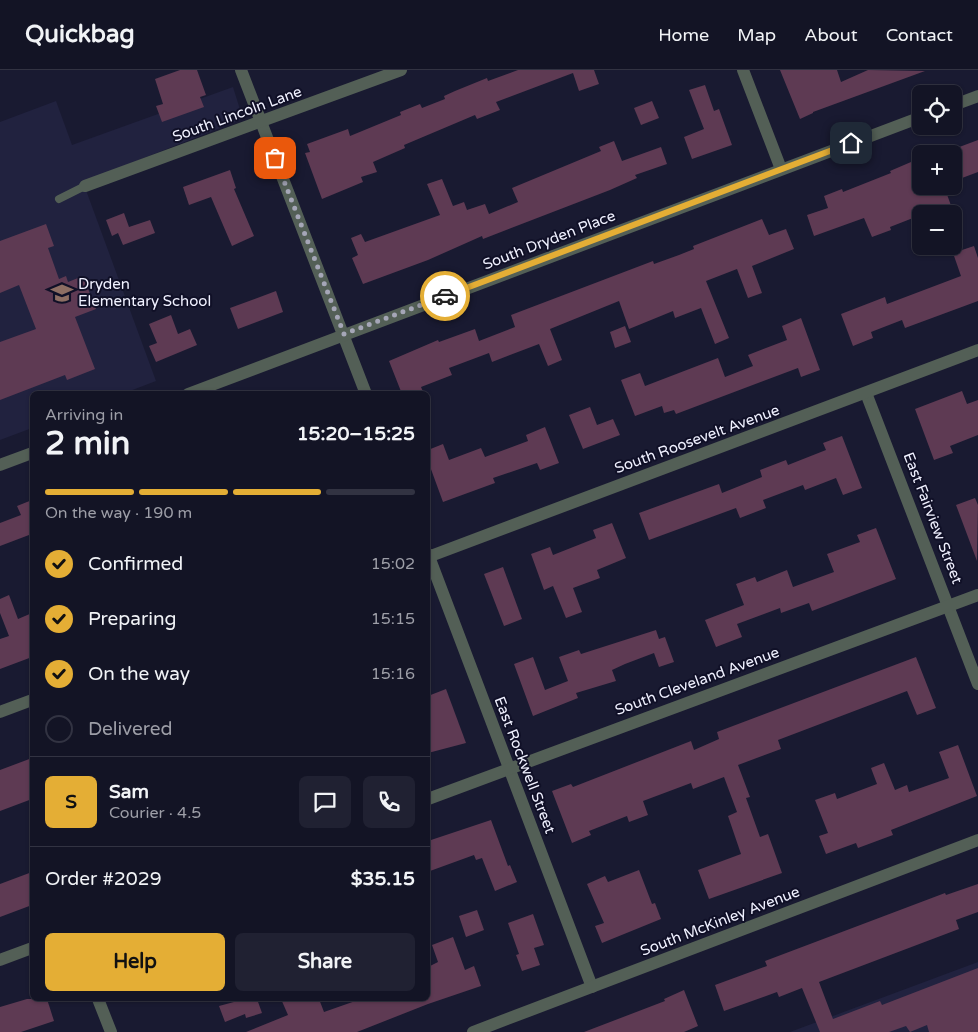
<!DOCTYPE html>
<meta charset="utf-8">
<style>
:root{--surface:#131425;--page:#202132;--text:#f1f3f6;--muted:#9d9ea7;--line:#323342;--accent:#e4ae35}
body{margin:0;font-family:"Varela Round",sans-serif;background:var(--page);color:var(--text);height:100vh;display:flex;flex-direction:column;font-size:19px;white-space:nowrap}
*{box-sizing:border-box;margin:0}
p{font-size:16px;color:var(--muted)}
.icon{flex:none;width:28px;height:28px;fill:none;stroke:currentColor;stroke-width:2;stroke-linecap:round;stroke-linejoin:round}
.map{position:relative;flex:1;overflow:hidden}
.panel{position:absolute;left:30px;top:321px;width:400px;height:610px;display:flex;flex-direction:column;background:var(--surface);border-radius:8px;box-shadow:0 1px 4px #0004,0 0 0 1px var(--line)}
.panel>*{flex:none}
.fabs{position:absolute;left:912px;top:15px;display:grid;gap:10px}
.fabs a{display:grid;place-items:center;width:50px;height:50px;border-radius:8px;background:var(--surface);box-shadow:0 1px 4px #0004,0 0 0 1px var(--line);font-size:25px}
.pin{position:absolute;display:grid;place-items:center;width:42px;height:42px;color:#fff;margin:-21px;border-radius:10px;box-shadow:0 2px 8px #0006}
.courier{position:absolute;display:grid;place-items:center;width:50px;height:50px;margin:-25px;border:4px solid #e4ae35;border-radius:50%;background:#fff;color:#222;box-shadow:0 1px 6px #0007}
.summary em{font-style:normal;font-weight:700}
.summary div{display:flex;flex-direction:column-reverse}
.summary{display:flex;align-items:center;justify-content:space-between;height:85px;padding:0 15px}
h1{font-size:32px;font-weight:700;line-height:38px}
.bar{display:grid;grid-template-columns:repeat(4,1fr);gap:8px 5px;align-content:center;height:60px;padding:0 15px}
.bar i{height:6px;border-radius:4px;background:var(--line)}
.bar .on{background:var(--accent)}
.bar p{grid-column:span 4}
.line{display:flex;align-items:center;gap:12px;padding:0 15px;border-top:1px solid var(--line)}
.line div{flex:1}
.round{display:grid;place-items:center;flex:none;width:52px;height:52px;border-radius:8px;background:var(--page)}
ol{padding:0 15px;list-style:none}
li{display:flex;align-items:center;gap:15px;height:55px}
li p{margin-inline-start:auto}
li .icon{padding:5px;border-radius:50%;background:var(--accent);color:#111;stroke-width:4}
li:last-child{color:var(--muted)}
li i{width:28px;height:28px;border:2px solid var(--line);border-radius:50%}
.cta{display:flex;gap:10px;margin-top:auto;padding:10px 15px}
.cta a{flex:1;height:58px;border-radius:8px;background:var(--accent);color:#111;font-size:20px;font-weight:700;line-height:58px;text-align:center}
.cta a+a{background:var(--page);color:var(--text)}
header{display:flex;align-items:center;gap:30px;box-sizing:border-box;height:70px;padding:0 25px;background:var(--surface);border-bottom:1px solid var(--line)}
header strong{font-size:24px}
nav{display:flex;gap:28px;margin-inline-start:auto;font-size:18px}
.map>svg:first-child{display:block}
.built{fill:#21223f}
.building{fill:#5e3a53}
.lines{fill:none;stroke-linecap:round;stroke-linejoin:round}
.lane{stroke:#535f56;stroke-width:8}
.street{stroke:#535f56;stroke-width:12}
.done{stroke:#a5a6b7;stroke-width:5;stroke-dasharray:0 9}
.route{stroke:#e4ae35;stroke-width:6}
.labels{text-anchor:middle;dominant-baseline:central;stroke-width:4;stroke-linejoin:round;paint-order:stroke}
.street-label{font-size:15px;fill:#f0f1ff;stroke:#101027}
.poi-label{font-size:15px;fill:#f0f1ff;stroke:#101027;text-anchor:start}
</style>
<header>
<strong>Quickbag</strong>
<nav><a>Home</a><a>Map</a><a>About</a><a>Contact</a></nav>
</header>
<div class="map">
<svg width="978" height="962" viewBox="0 0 978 962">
<rect width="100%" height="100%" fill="#191a31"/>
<g class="built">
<polygon points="233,17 243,49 83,112 156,311 122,324 32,324 32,358 0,370 0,52 56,31 72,75"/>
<polygon points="978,892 978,962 790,962"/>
</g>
<g class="building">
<polygon points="180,0 197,0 206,25 200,27 204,37 162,52 156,36 163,34 155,9"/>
<polygon points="518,0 594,0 599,14 579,21 573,3 496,32 500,40 477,49 475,45 404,75 405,78 373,92 377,102 361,107 363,112 322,129 305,83 310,82 307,74 348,59 350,66 401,45 400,42 420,34 422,38 445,29 444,26 455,21 487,8 488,11"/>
<polygon points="780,0 837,0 841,12 868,0 925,1 813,42 813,43 800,49"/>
<polygon points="705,15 714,41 719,39 732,75 692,89 684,67 704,59 689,20"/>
<polygon points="652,31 659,48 641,55 634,38"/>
<polygon points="978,70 978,102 954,111 954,79"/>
<polygon points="614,71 622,91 661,77 667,94 635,105 637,108 610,120 483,169 482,166 428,190 363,214 352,188 358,185 351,168 361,164 365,172 440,145 427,114 442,109 453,136 464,132 467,140 485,134 489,144 518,132 512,118 601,81 599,77"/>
<polygon points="911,92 921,116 944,116 954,144 937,144 936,139 890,157 891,160 872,167 864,148 814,166 807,145 828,138 824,126 842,119 843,122 891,103 890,101"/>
<polygon points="230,100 236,118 234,119 254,166 232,176 211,127 189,135 183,117"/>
<polygon points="124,143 129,157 150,150 155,163 123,175 118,163 112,166 106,150"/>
<polygon points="762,149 769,165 786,159 794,179 752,196 762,223 748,228 737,199 706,211 729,268 715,274 701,238 675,248 673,241 629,259 619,231 550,259 562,290 548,296 539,274 492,292 489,283 449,298 452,305 421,317 424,324 402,324 389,291 438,270 439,272 475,259 479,271 515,257 511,245 653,191 654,194 679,185 694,179 693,176"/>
<polygon points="46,154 54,176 48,178 59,209 66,206 68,212 83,206 96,239 75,247 95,299 67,310 65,305 0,330 0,272 36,259 19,215 0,223 0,171"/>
<polygon points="974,176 978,188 978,231 905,258 902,250 871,262 873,268 853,276 841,244 885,227 887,234 961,206 953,183"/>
<polygon points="276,221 283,242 238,259 230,238"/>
<polygon points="171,245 178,264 190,259 197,275 156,292 149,276 157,273 149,254"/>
<polygon points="801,248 820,300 801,307 798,298 676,344 674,340 664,343 662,336 635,346 621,310 640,303 645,316 718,288 725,307 753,296 748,285 787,270 782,256"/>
<polygon points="625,256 631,272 615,278 610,262"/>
<polygon points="962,321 967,334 978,330 978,365 950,376 953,383 934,390 915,339"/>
<polygon points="590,337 597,355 613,349 620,365 583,379 569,345"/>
<polygon points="545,357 559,393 540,400 537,393 493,408 495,413 443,432 428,391 428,380 443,374 449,390 481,378 485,387 528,371 526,365"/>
<polygon points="842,366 862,418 843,425 836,408 805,420 803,415 763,430 766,438 740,448 736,438 649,470 639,443 719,414 722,423 762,407 760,400 786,390 788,395 826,380 823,373"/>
<polygon points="975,428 978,435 977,491 956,435"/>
<polygon points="32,430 32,472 29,465 0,476 0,453 21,445 17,436"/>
<polygon points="612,453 626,488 597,500 600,508 573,518 582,542 566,548 553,516 544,520 531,484 550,477 553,485 596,468 593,460"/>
<polygon points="876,458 896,509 812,541 809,533 781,543 780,538 737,554 742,567 716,577 705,550 744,535 736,514 755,507 757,512 787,500 793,517 834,502 827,484 860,472 857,465"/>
<polygon points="503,497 522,549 504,556 484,504"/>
<polygon points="9,525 18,549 32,543 32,587 0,599 0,569 9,566 0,543 0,529"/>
<polygon points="656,560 659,569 665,567 674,592 659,597 654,583 625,594 612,600 616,611 576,623 578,628 533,646 514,594 533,587 545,620 568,611 559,587 579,580 581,584"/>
<polygon points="916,587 936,638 917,645 907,621 778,670 781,679 738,695 750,727 746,728 760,767 768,764 782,803 709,829 698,800 741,784 728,746 737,742 724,707 693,719 691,713 643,731 648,745 629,752 627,746 589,761 591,765 572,773 552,721 571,714 573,717 691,671 694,680 719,669 717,662"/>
<polygon points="446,619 466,673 428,683 428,626"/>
<polygon points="958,675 977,726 891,760 893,765 858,778 856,773 826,784 819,766 828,763 815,730 835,723 837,729 877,714 871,698 884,693 895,720 907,715 909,722 949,708 939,682"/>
<polygon points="32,688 32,729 0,741 0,700"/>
<polygon points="491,750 508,796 510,795 517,812 495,821 482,788 476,790 474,785 430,801 428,794 428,771"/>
<polygon points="639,800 652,834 655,833 661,849 602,873 595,856 604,853 587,814 605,806 608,812"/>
<polygon points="32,802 32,835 0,847 0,814"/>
<polygon points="978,814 978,842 956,850 959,859 819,912 833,949 880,931 882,935 978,898 978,962 929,962 927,955 910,962 906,956 889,962 820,962 802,918 779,927 777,922 724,941 715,915 767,896 765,891 945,823 946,825"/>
<polygon points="477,840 484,860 466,867 459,846"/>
<polygon points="533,844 544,875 534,878 540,895 522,901 516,885 519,884 508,853"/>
<polygon points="453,867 465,900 474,896 481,916 428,934 357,962 246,962 288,945 281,929 319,929 324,942 361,929 428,929 428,897 438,892 432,875"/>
<polygon points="684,920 698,956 684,962 584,962 665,931 664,929"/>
<polygon points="27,929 47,929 54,951 21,962 0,962 0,937"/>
<polygon points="245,929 257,929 262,943 246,948 245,944 225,952 219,936"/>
</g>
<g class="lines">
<polyline class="lane" points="59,129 85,116"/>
<g class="street">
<polyline points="241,0 366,324"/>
<polyline points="743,0 781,99"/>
<polyline points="954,35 978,26"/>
<polyline points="85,116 401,0"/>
<polyline points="866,323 978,614"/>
<polyline points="188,324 921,47"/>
<polyline points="0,395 32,383"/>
<polyline points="428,484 592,917"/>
<polyline points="428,487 978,280"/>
<polyline points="0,642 32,630"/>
<polyline points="428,729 978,525"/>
<polyline points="0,890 32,878"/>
<polyline points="98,929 111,962"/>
<polyline points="473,962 978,770"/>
</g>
</g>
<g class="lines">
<polyline class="done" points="275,88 344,264 445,226"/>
<polyline class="route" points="445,226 851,73"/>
</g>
<defs>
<g id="school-bare" transform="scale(1.725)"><path d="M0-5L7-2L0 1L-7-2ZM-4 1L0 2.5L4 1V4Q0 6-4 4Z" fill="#8d6e63" stroke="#101027" stroke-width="2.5" paint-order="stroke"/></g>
</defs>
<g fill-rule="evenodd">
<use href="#school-bare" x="62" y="223"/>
</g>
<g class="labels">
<g class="street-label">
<text transform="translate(237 44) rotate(-20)">South Lincoln Lane</text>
<text transform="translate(549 170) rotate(-21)">South Dryden Place</text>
<text transform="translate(697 369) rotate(-20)">South Roosevelt Avenue</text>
<text transform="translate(933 448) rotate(69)">East Fairview Street</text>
<text transform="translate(697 611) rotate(-20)">South Cleveland Avenue</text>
<text transform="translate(525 695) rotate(69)">East Rockwell Street</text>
<text transform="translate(720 851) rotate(-21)">South McKinley Avenue</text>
</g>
<g class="poi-label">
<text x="78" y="214">Dryden<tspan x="78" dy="17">Elementary School</tspan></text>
</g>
</g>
</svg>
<div class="fabs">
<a><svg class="icon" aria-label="locate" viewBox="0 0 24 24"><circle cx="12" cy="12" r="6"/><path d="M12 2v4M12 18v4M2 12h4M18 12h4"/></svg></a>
<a>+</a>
<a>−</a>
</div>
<div class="pin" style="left:275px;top:88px;background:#ea580c"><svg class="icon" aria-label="bag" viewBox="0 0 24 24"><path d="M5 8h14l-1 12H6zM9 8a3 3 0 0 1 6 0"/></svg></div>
<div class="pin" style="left:851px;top:73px;background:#1f2937"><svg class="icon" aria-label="home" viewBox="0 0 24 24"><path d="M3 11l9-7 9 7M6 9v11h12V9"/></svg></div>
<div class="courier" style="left:445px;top:226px"><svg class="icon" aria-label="car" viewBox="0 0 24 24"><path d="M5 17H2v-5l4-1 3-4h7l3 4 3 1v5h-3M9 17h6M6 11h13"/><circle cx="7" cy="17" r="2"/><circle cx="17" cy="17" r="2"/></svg></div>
<section class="panel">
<div class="summary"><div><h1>2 min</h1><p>Arriving in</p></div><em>15:20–15:25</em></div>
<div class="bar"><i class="on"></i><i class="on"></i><i class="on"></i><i></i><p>On the way · 190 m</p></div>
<ol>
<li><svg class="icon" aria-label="check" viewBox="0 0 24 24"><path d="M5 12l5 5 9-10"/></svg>Confirmed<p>15:02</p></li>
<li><svg class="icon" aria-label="check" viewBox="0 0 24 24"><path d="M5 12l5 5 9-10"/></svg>Preparing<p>15:15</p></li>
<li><svg class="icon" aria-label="check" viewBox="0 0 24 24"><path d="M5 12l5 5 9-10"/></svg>On the way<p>15:16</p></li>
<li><i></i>Delivered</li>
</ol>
<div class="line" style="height:90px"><b class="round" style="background:var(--accent);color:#111">S</b><div><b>Sam</b><p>Courier · 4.5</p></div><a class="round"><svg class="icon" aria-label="chat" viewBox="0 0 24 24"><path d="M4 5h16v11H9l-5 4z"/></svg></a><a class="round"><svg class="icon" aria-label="phone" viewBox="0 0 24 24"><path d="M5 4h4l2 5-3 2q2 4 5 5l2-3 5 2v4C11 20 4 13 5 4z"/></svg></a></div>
<div class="line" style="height:65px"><div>Order #2029</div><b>$35.15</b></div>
<div class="cta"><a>Help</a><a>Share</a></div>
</section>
</div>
